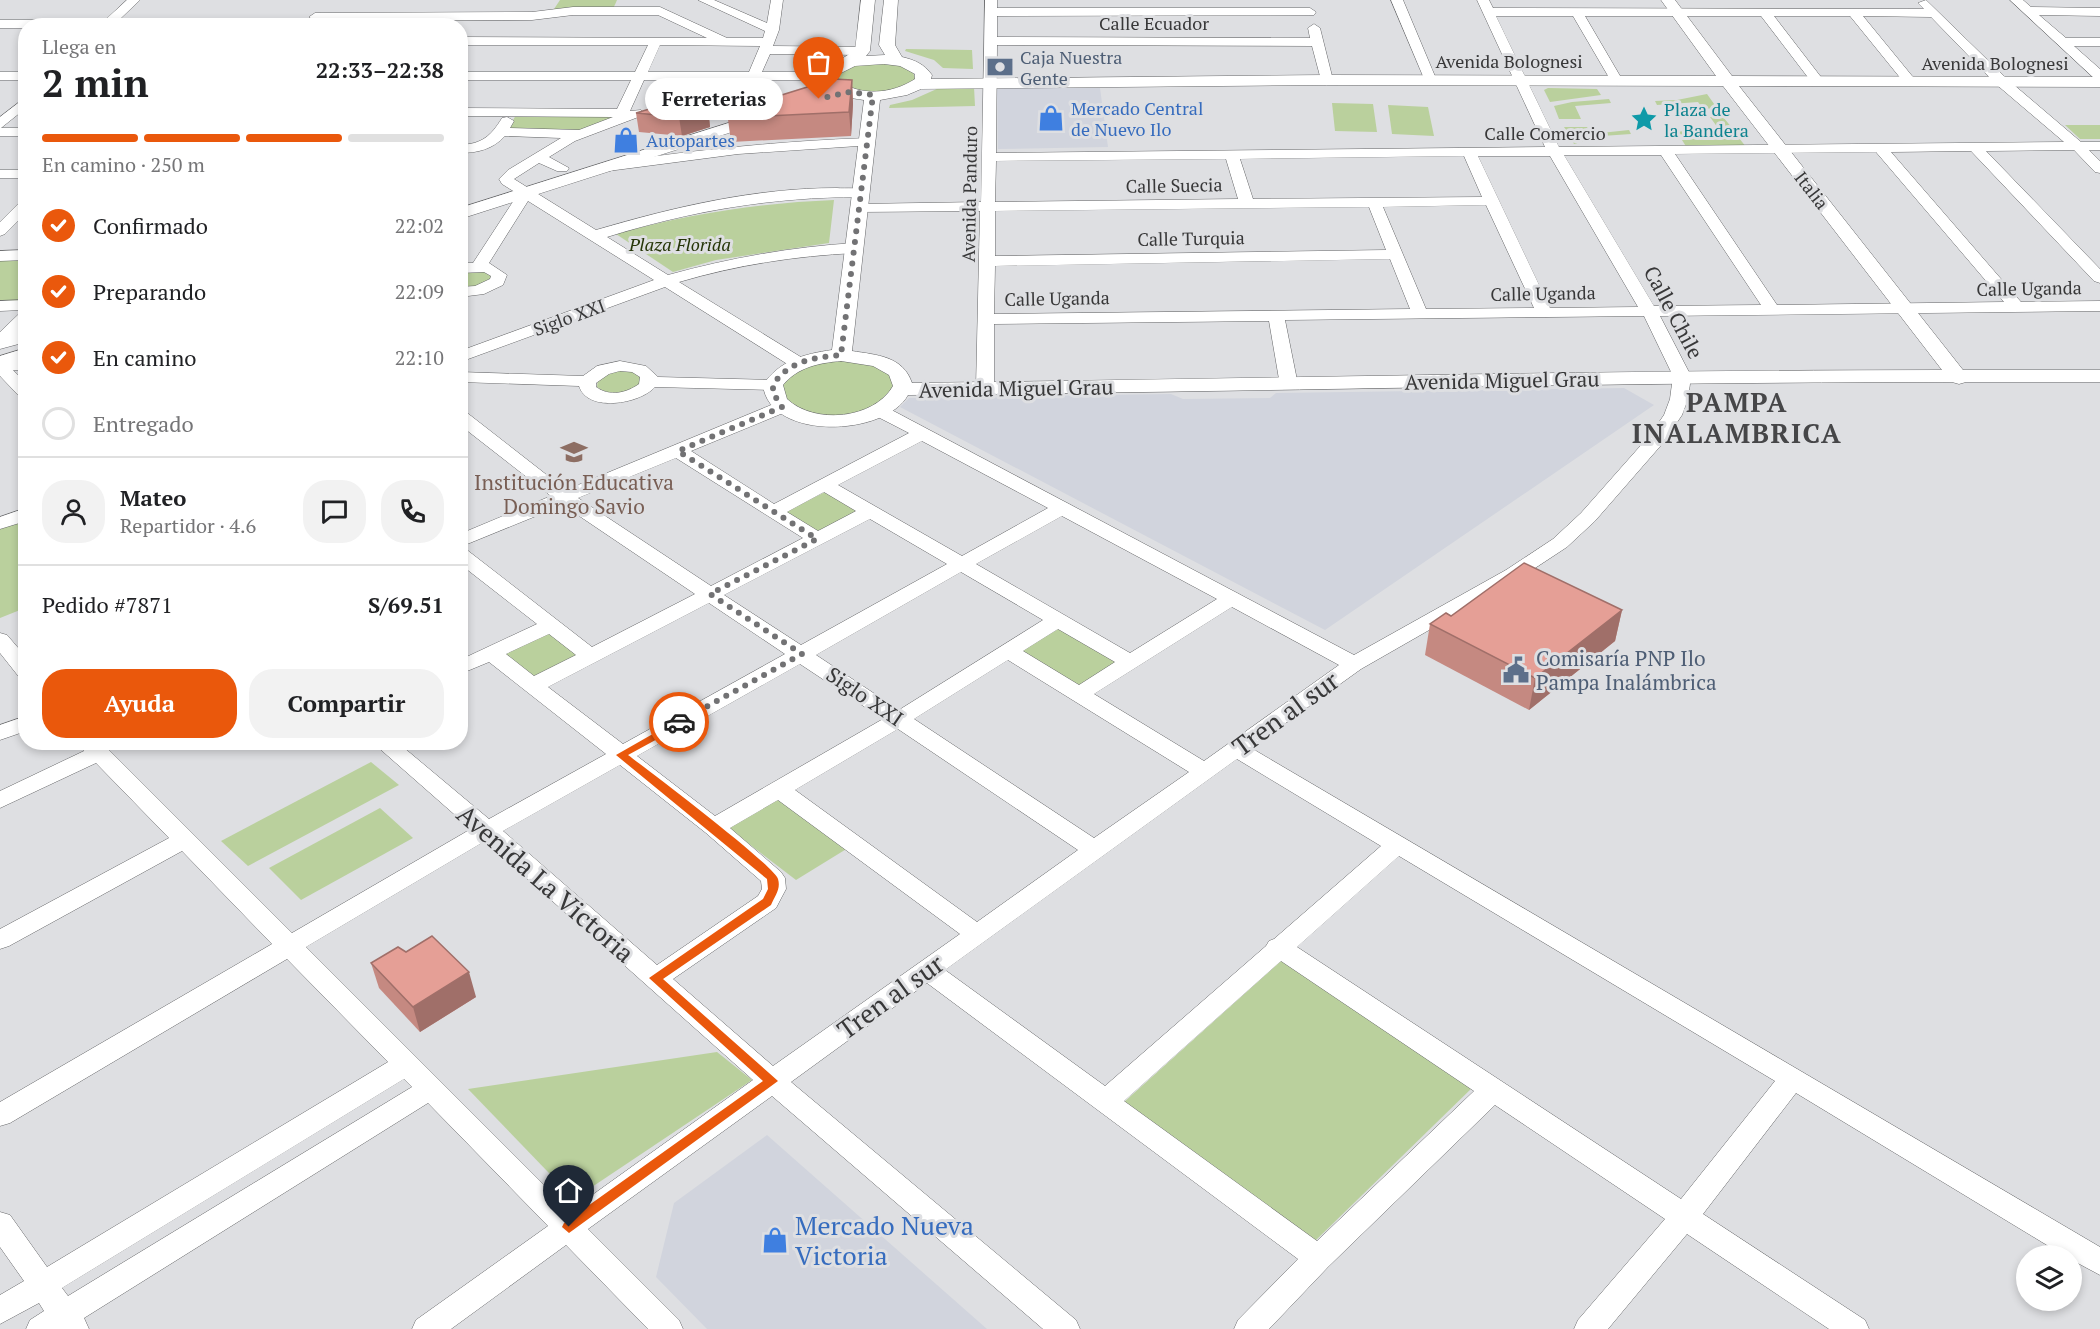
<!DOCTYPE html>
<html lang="es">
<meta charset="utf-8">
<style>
:root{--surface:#fff;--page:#f2f2f2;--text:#202124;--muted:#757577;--line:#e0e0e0;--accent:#ea580c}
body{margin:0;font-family:"PT Serif",serif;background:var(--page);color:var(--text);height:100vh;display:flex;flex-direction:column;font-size:22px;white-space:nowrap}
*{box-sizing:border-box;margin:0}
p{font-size:20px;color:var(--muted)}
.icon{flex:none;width:33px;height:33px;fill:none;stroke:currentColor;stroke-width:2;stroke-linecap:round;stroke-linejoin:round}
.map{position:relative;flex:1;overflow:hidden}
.side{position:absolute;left:18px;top:18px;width:450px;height:732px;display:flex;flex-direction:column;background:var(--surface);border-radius:24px;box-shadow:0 3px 9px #0003}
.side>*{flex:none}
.fabs{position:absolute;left:2016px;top:1245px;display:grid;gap:12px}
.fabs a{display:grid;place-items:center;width:66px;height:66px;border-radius:50%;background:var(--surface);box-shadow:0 3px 9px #0003;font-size:30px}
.pin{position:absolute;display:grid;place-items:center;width:51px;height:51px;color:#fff;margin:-62px -26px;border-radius:50% 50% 50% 0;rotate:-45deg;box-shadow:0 0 6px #0007}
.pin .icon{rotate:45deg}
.courier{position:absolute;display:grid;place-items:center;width:60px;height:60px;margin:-30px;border:4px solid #ea580c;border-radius:50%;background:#fff;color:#222;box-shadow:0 2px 8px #0007}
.bubble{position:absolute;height:42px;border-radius:21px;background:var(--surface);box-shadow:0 3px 9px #0003;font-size:20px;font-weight:600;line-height:42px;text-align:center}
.headline em{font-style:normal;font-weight:600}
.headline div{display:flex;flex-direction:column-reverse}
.headline{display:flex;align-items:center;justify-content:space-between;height:102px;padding:0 24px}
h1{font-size:39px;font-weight:600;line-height:45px}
.bar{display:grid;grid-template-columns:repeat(4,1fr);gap:9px 6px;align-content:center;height:72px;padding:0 24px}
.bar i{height:8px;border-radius:4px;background:var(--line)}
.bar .on{background:var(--accent)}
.bar p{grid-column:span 4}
.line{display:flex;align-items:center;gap:15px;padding:0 24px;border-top:2px solid var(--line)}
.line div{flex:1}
.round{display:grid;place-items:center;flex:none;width:63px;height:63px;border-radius:24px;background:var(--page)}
ol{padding:0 24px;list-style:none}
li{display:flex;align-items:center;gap:18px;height:66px}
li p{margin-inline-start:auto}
li .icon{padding:6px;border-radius:50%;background:var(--accent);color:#fff;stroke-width:4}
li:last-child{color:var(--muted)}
li i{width:33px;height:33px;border:3px solid var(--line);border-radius:50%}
.button{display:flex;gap:12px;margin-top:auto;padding:12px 24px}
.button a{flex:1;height:69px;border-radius:24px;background:var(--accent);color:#fff;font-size:24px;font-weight:600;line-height:69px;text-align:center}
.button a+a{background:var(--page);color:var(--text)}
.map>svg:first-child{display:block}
.built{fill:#d1d4dd}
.green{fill:#bad09d}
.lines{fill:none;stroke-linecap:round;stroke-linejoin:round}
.minor-casing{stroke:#656668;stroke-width:1}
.tertiary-casing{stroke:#656668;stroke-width:1}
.minor{fill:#fff;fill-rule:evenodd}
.tertiary{fill:#fff;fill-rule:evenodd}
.wall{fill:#c58981}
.shaded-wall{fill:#a06f69}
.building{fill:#e59f96;stroke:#a06f69;stroke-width:1.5}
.route{fill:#ea580c}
.done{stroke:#727274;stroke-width:6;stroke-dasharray:0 10.8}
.labels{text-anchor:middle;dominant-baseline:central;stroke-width:6;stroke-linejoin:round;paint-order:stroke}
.far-street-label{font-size:18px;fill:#383839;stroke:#dedfe2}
.far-service-label{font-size:18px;fill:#4e5e75;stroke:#dedfe2;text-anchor:start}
.far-shop-label{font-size:18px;fill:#366cbe;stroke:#dedfe2;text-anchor:start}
.far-culture-label{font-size:18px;fill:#0d838f;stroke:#dedfe2;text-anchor:start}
.far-park-label{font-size:18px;font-style:italic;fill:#263609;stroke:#dedfe2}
.street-label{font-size:21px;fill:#383839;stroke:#dedfe2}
.education-label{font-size:21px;fill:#785e54;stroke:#dedfe2}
.service-label{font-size:21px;fill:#4e5e75;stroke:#dedfe2;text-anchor:start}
.near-street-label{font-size:26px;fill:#383839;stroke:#dedfe2}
.near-shop-label{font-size:26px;fill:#366cbe;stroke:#dedfe2;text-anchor:start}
.district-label{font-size:27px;font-weight:bold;letter-spacing:1.5px;fill:#464648;stroke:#dedfe2}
</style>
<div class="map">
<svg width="2100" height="1329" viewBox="0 0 2100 1329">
<rect width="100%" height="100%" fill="#dedfe2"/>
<g class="built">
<polygon points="1014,87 1100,88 1108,147 998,149 997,89"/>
<polygon points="1624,388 1654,405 1325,630 900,407 909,398 1171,394 1183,399 1270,398 1276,393"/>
<polygon points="767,1135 987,1329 707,1329 656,1277 674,1203"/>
</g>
<g class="green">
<polygon points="560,0 617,0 613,9 554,9"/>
<polygon points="906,49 972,50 973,69 943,68 934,60 905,51"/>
<path d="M884,63L901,65L913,72L915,79C902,94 870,95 852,89C846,88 841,82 837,78C845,62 868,64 884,63Z"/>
<polygon points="974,87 975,106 889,108 890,105 912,100 939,88"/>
<polygon points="1548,88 1597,89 1601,95 1550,102 1544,90"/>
<polygon points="1707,94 1717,108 1703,109 1698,102 1657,105 1655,101 1677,100"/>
<polygon points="1609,99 1611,103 1575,106 1581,119 1559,119 1554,106 1572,102"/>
<polygon points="1332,103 1373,104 1377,132 1335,131"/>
<polygon points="1388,105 1428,107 1434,136 1392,134"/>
<polygon points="516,115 613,115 621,118 577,132 512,130 509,127"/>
<polygon points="1710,117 1723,117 1733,129 1678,136 1675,132 1718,128"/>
<polygon points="2065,125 2100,125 2100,139 2080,139"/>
<polygon points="1564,127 1587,127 1591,134 1629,130 1631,134 1602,136 1574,144"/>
<polygon points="1736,134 1746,147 1687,148 1682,140"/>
<path d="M834,200L829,243L716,260L673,272L616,234C688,214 759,203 834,200Z"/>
<polygon points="0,259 25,259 25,302 0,303"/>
<polygon points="460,271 488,271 492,277 482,286 461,289"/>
<path d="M845,359L875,363L896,380L891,399L859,414L818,416L794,408L784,399L781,387C795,363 820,363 845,359Z"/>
<path d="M616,371H632L644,380C632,392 612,399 597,387L598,379Z"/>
<polygon points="825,492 862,513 819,534 785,512"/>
<polygon points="25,520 25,608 0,618 0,529"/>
<polygon points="1060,628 1119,663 1078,689 1019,652"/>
<polygon points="548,631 582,656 534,681 501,655"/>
<polygon points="371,762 399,785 248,866 221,841"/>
<polygon points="777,795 848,848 796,880 727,827"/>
<polygon points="380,808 413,838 301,900 269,868"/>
<polygon points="1282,960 1473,1087 1314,1242 1123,1103"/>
<polygon points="717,1052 752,1080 574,1199 468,1089"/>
</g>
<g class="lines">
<g class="minor-casing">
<g id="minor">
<path d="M127,0H140L119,20H314L309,17L315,13L532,12L573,7H660L727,38H763L765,31L698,0H714L767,23L771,0H783L779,30L773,46L862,47L868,51L862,55L770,54L762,72H829L835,76L829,80H758L739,112L754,122L747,126L729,117H680L673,113L680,109H728L745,80H644L630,111L641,110L643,113L641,116L575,141L549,157L569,168L567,171H557L539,163L514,179L596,230C674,207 755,188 837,188C846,189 861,186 867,193L860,197C773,197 690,211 607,237L668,275C730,258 791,247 855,243L863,248L855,253C795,256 737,265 679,282L804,359L806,363L804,367H792L665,287L460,362V351L654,280L528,201L489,263L507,275L503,285L484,294L460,297V287L475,286L490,279L491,276L484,272L460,273V263H473L518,194L502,184L499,179L508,170L561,138L505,136C493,149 478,153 460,153V145C482,144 491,136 502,118L507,117L514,121L510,128L579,130L613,117L460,116V108L617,109L631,80H460V72H635L648,45H460V37L707,38L658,15H573L532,20L331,21H334L335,26H26V28H0V20H105ZM660,45L760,46L749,72H648Z"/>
<path d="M985,0H997V8H1310L1316,12L1314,15L997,16V37L1310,38L1308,28L1314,24L1320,28L1333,80L1327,84L1321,80L1312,46L997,45L996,153L1545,147L1477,0H1489L1493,8L1924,9L1918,3L1926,0L2007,79L2081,142H2100V150H2089L2100,161V173L2095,172L2074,150L1986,151L2100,269V283L2094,281L1971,151L1891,152L2021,302L2100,301V311L1660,316L1691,376L1688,399L1682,415L1663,443L1595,521L1567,547L1520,578L1361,669L1251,748L2100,1247V1275L2072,1260V1256H2065L1796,1093L1703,1214L1865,1320L1869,1329H1829L1687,1234L1608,1329H1574L1578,1320L1665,1219L1495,1105L1328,1267L1269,1329H1234L1238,1320L1298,1259L927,983L791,1082L1076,1320L1080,1329H1043L772,1096L588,1229L679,1320L683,1329H648L566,1245L451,1329H412L416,1320L548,1226L428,1103L84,1318L89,1329H26L30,1320L44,1311L39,1303L0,1324V1295L24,1281L0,1247V1212L10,1215L47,1267L388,1062L287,959L10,1123L0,1126V1102L272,944L182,851L9,946L0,949V929L169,838L96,763L0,808V791L84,751L77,742H101L292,933L471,829L372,742H397L489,819L606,754L489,662L460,674V660L537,624L460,564V548L467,550L592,647L695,594L563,505L460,547V534L551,496L460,425V411L466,412L566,490L776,403H788L791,407L788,411L691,451L774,504L909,433L874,415L871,411L874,407H886L1354,655L1506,570L1553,539L1581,513L1650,435L1664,415L1670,399L1673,376L1644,316L1285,320L1298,385L1295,389H1283L1280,385L1269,321L994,324V388L991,392H979L976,388L980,211L858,212L851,208L858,204L981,202ZM1496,16H1573L1611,81L1617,85L1623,81L1585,16H1761L1813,84L1818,85L1824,81L1774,16H1850L1906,85L1911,86L1917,82L1863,16L1931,17L1997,85L2064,142L1559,147ZM1876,152L2004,302L1777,305L1675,154ZM1564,155H1661L1761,305L1654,306ZM1464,156L1482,197L1253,199L1240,159ZM1478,156H1550L1638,307L1550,308ZM1226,159L1238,199L995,202L996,161ZM1486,205L1534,308L1426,309L1383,207ZM1369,207L1386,250L995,256V211ZM1390,259L1410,309L994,314L995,266ZM922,441L1048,508L962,556L838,485ZM676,458L803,538L711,586L578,498ZM824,492L856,511L818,531L787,512ZM1062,516L1217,599L1130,653L976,564ZM870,519L947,564L801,645L724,595ZM961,572L1043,620L899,710L816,655ZM709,603L785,654L623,744L548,687ZM1232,607L1339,665L1204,761L1094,694ZM1058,629L1115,662L1079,685L1023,651ZM549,634L576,655L534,676L506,654ZM1008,660L1189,772L1094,838L914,719ZM800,664L883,719L715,816L637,756ZM898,729L1078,850L977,922L795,790ZM1237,759L1381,846L1274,939L1269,941L1266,946L1105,1086L945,970ZM620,765L706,833L761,881L762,889L758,896L657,965L503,831ZM778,800L960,934L773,1066L673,979L776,908L786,889L785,878L781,872L730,828ZM485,841L753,1080L570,1211L306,947ZM1399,856L1775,1081L1681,1199L1297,947ZM1281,961L1474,1091L1317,1241L1124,1101ZM404,1079L412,1087L68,1296L62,1288Z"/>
<polygon points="1391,0 1403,0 1437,81 1436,84 1426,84 1425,81"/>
<polygon points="2010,0 2023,0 2031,7 2100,8 2100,16 2039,15 2066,38 2100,38 2100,46 2074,46 2100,69 2100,80 2095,79"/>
<rect x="0" y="72" width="26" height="8"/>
<polygon points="26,97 26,108 1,128 26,128 26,136 0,136 0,117"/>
<path d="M868,138L875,142L873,145L738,154L608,171L601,167L608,163C694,150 781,141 868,138Z"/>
<rect x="0" y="170" width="26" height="8"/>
<polygon points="26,200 26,213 5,234 0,236 0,222 21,201"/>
<polygon points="26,250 26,260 0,261 0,251"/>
<polygon points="26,300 26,324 6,346 0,347 0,332 23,310 0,311 0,301"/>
<polygon points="0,359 26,360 26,370 13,370 26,383 26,398 20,397 0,376"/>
<path d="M620,361L646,366L658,377L773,380L779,381L782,385L779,389L773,390L655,387C640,404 587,413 579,386L460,382V372L583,376L597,366ZM620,371L632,372L640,377L639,384C626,393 610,397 596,387V383L609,374Z"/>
<polygon points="26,508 26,521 0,529 0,517"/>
<polygon points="0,633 7,635 26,657 26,678 19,677 0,653"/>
<polygon points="26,716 26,731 0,740 0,725"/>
</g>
</g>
<g class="tertiary-casing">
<g id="tertiary">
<path d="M861,0H875L870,51L866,56L885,55L879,45L884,0H898L895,45L902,57C915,60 924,64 932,75L931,79L1327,75L1716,76L1661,0H1675L1732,76L2100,77V87L1739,86L1963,370H2100V382H1966L1959,384L1952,382C1604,382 1256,392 908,395C885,437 769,441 763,385C779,361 803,354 832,350L864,100C849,98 824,94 821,76C830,64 843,59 855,50ZM884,64L900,66L915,74V79C892,94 860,97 838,80L839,74L855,66ZM1327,85L1723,86L1942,370C1599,370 1256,379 912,383C903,356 877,355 852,351L880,100L907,95L921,89ZM841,361L873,366L889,375L893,386C874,419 815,425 787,399L783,385C798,367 819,363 841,361Z"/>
<polygon points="760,113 768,118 766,121 460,219 460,208"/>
<polygon points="26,329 26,342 0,349 0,337"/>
<polygon points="26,348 26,361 0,369 0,356"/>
</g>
</g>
<use href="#minor" class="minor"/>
<use href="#tertiary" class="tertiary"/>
</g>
<g class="wall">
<polygon points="852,80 853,104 851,136 731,142 727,112"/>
<polygon points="708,108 710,127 682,136 639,132 636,113"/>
<polygon points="1622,610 1615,641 1529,710 1425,655 1430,624 1451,616"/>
<polygon points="371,963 476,997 420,1032 379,988"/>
</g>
<g class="shaded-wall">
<polygon points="852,80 853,104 851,136 849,112"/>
<polygon points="708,108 710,127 682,136 679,117"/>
<polygon points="1622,610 1615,641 1529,710 1535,678"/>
<polygon points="469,972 476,997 420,1032 413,1007"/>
</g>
<g class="building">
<polygon points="833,79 852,80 849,112 728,118 727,112"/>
<polygon points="676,101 708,108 679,117 636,113"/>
<polygon points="1524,563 1622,610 1535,678 1430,624 1446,613 1451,616"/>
<polygon points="432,936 469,972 413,1007 371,963 398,947 406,952"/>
</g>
<path class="route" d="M679,719L683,720V725L628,755C648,770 775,866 778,879C781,889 775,896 771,905L663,979L778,1081L569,1233L562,1227L564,1223L763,1081L649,978L763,899L768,889L767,879L616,755Z"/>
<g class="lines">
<path class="done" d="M679,722L802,654L710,594L817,539L678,451L782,407L773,393V385C788,361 816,357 841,355L873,95L849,92L819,99"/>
</g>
<defs>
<g id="bank-bare" transform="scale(2.07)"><path d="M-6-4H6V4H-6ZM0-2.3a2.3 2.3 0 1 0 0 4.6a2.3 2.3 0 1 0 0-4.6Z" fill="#5c6f8a" stroke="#dedfe2" stroke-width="2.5" paint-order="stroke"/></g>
<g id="shop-bare" transform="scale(2.07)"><path d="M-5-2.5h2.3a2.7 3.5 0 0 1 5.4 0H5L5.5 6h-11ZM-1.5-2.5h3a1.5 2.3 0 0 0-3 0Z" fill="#3f7fe0" stroke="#dedfe2" stroke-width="2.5" paint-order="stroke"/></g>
<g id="sight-bare" transform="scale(2.07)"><path d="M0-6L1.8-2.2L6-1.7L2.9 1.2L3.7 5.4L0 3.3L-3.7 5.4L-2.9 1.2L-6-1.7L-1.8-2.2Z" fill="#0f9aa8" stroke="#dedfe2" stroke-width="2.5" paint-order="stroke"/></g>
<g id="school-bare" transform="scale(2.07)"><path d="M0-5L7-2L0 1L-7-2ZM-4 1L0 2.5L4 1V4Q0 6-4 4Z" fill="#8d6e63" stroke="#dedfe2" stroke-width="2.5" paint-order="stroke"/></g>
<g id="civic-bare" transform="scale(2.07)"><path d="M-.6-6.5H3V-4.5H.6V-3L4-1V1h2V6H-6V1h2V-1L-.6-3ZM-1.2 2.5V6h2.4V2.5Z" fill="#5c6f8a" stroke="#dedfe2" stroke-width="2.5" paint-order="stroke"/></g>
</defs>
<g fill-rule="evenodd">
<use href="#bank-bare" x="1000" y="67"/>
<use href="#shop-bare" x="1051" y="118"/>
<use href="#sight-bare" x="1644" y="119"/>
<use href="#shop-bare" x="626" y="140"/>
<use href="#school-bare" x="574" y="452"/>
<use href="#civic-bare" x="1516" y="670"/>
<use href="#shop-bare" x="775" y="1240"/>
</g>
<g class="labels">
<g class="far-street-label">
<text x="1154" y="23">Calle Ecuador</text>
<text x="1509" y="61">Avenida Bolognesi</text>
<text x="1995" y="63">Avenida Bolognesi</text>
<text x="1545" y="133">Calle Comercio</text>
<text transform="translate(1174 185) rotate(-1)">Calle Suecia</text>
<text transform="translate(1812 190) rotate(52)">Italia</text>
<text transform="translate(969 194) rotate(-89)">Avenida Panduro</text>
<text transform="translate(1191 238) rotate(-1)">Calle Turquia</text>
<text transform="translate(2029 288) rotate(-1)">Calle Uganda</text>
<text transform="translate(1543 293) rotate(-1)">Calle Uganda</text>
<text transform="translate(1057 298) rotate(-1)">Calle Uganda</text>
<text transform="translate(569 317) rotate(-20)">Siglo XXI</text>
</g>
<g class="far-service-label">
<text x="1020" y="57">Caja Nuestra<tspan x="1020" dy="21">Gente</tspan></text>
</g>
<g class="far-shop-label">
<text x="1071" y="108">Mercado Central<tspan x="1071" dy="21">de Nuevo Ilo</tspan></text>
<text x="646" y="140">Autopartes</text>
</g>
<g class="far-culture-label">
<text x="1664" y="109">Plaza de<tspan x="1664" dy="21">la Bandera</tspan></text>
</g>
<g class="far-park-label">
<text x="680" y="244">Plaza Florida</text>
</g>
<g class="street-label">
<text transform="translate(1674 312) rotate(62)">Calle Chile</text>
<text transform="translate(1502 380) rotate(-1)">Avenida Miguel Grau</text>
<text transform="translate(1016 388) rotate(-1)">Avenida Miguel Grau</text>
<text transform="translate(865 696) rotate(34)">Siglo XXI</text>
</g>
<g class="education-label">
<text x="574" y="482">Institución Educativa<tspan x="574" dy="24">Domingo Savio</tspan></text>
</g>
<g class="service-label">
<text x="1536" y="658">Comisaría PNP Ilo<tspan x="1536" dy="24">Pampa Inalámbrica</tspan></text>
</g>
<g class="near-street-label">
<text transform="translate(1285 713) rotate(-36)">Tren al sur</text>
<text transform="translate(546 883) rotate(41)">Avenida La Victoria</text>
<text transform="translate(890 996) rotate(-36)">Tren al sur</text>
</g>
<g class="near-shop-label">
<text x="795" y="1225">Mercado Nueva<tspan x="795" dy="30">Victoria</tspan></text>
</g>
<g class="district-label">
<text x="1737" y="402">PAMPA<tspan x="1737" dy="31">INALAMBRICA</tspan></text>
</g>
</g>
</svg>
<div class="fabs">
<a><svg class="icon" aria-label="layers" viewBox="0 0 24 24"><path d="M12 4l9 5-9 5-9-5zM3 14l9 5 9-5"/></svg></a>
</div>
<div class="pin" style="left:819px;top:99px;background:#ea580c"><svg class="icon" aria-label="bag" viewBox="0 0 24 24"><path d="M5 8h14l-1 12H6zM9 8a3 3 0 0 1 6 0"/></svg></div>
<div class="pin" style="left:569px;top:1227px;background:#1f2937"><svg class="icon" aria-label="home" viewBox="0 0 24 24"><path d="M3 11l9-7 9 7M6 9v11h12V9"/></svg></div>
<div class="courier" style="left:679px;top:722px"><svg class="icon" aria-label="car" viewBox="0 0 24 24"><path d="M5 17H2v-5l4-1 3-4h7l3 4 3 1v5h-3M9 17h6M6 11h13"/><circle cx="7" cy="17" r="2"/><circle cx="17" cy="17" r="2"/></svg></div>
<div class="bubble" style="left:645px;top:78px;width:138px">Ferreterias</div>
<section class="side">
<div class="headline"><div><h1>2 min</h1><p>Llega en</p></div><em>22:33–22:38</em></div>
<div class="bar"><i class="on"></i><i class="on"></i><i class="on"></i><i></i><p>En camino · 250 m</p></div>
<ol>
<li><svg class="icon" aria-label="check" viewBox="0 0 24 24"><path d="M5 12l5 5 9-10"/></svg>Confirmado<p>22:02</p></li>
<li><svg class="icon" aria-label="check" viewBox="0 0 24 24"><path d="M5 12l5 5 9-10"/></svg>Preparando<p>22:09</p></li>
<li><svg class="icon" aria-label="check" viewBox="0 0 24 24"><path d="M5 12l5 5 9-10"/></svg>En camino<p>22:10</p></li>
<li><i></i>Entregado</li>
</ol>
<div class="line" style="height:108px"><a class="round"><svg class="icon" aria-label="person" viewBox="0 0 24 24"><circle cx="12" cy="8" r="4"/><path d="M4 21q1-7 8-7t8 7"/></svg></a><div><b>Mateo</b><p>Repartidor · 4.6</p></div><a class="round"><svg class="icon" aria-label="chat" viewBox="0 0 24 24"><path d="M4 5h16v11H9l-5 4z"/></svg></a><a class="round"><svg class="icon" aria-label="phone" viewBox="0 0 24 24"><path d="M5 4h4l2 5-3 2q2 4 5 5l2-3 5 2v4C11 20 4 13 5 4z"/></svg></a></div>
<div class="line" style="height:78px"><div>Pedido #7871</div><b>S/69.51</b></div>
<div class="button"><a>Ayuda</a><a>Compartir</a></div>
</section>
</div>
